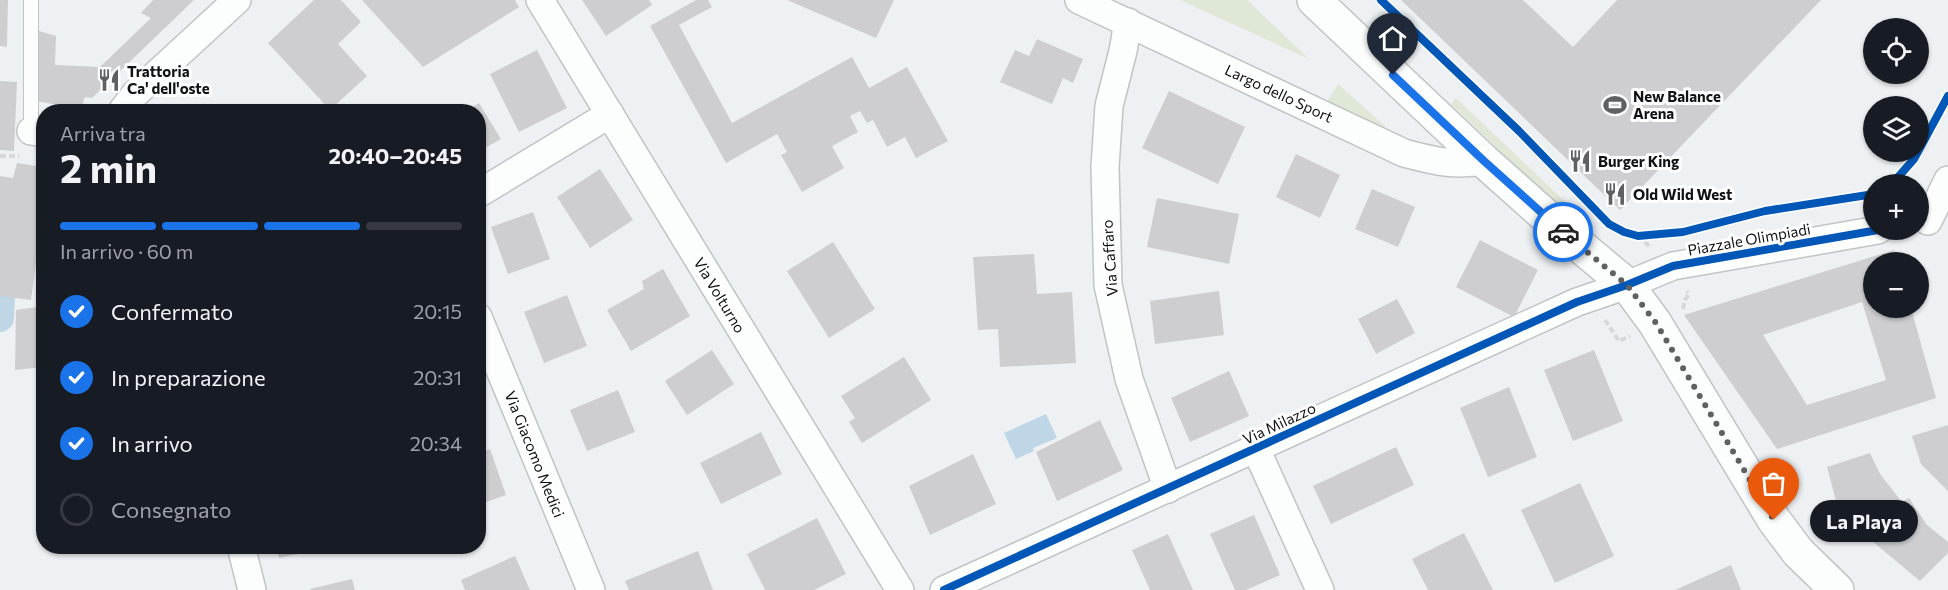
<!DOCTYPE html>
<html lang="it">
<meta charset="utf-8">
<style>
:root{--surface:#171b24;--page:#242831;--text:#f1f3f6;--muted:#9ea1a6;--line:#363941;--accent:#1a73e8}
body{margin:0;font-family:Commissioner,sans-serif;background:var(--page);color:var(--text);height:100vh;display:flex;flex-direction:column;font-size:22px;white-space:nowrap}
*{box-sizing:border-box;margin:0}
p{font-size:20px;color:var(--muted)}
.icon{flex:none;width:33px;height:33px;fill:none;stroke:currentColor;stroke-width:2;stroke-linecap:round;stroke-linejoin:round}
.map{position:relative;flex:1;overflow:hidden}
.panel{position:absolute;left:36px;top:104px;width:450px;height:450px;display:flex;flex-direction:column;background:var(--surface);border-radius:24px;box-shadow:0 2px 4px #0004}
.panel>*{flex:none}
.fabs{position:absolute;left:1863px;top:18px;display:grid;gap:12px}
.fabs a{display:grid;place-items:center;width:66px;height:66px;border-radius:50%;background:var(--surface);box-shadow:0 2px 4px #0004;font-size:30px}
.pin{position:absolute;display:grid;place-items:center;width:51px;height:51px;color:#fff;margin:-62px -26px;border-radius:50% 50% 50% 0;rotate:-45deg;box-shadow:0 0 6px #0007}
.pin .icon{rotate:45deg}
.courier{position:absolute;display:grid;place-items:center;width:60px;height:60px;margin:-30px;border:4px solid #1a73e8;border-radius:50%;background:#fff;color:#222;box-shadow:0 2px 8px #0007}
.bubble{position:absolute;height:42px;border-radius:21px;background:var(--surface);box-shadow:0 2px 4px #0004;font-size:20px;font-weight:700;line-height:42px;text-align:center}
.head em{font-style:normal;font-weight:700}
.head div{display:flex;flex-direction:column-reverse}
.head{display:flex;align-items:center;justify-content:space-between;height:102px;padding:0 24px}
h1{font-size:39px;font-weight:700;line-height:45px}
.bar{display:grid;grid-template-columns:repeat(4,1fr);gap:9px 6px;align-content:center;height:72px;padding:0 24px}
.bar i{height:8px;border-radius:4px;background:var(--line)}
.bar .current{background:var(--accent)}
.bar p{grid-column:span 4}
ol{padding:0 24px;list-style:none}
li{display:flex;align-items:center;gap:18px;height:66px}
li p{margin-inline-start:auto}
li .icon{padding:6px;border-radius:50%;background:var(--accent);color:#fff;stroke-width:4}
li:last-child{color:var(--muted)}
li i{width:33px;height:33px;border:3px solid var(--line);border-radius:50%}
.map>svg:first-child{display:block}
.green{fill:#dfe7d6}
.water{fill:#bed6e5}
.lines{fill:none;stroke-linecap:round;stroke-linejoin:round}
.canal{stroke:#bed6e5;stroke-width:28}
.building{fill:#ceced0;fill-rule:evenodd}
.lane-casing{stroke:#c1c4c5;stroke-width:16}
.street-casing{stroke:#c1c4c5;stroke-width:30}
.secondary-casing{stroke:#c1c4c5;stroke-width:36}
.path{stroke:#d6d8d9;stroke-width:4;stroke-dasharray:6 3;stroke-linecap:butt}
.lane{stroke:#fcfdfd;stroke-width:14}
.street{stroke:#fcfdfd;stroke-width:27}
.secondary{stroke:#fcfdfd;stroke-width:33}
.cycleway-casing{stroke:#fff;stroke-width:11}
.cycleway{stroke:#0057b8;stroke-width:8}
.done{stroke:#5e6062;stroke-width:6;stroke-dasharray:0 10.8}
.route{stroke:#1a73e8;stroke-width:8}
.labels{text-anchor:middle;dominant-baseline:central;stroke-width:6;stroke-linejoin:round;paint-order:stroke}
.poi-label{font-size:15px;font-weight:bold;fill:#111214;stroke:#fff;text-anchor:start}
.street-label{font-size:15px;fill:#111214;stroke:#fff}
</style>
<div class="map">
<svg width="1948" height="590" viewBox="0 0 1948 590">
<rect width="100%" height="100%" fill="#eef1f3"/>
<g class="green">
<polygon points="1180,0 1247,0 1309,59"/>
<polygon points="1338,84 1385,126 1384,130 1327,102"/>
<polygon points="1456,98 1574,210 1569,216 1451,104"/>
</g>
<polygon class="water" points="1046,414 1057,438 1033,448 1034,451 1016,459 1004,433"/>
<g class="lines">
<polyline class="canal" points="0,318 1,296"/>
</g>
<g class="building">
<polygon points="0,0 8,0 7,47 0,46"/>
<polygon points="153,0 194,0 92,98 85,97 81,109 36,101 36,30 56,36 55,65 100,67 151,18 141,13"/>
<polygon points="314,0 341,0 361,22 338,44 367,76 330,110 268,43"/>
<polygon points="362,0 515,0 519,7 423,67"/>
<polygon points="582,0 649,0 652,5 606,36"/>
<polygon points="696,0 708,0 712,7 679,25 732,123 852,57 869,88 907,67 948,141 916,158 905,137 887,147 873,120 867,123 860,111 850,116 858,132 832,146 844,168 802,192 781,155 787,152 777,134 726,163 650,26"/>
<polygon points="787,0 894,0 876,38"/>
<polygon points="1401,0 1523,0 1573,47 1617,0 1821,0 1620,210"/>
<polygon points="1037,39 1083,59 1073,83 1063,78 1052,104 1000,82 1015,50 1029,56"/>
<polygon points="537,50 567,108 519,132 490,74"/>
<polygon points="0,81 17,82 14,151 0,150"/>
<polygon points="1169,91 1245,127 1218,184 1142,148"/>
<polygon points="479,103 501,139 478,152 478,111 466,111"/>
<polygon points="1296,154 1340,175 1320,218 1276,197"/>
<polygon points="17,163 43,167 39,183 44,184 44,242 39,241 31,300 0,296 0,176 13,178"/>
<polygon points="600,169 633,220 590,248 557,197"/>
<polygon points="1372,189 1415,207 1398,247 1355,229"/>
<polygon points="1157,198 1239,214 1229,264 1147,247"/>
<polygon points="533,212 550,259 508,274 491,227"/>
<polygon points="1480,240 1538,270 1514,317 1456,287"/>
<polygon points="833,242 875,309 829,338 787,271"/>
<path d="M1894,250L1898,262H1874V308H1911L1936,398L1777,449L1684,315ZM1862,302L1886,380L1807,405L1763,335Z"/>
<polygon points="1034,254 1037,294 1072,292 1076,363 1000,367 998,329 978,330 973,257"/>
<polygon points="663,269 690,316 631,351 607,310 644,289 642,281"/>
<polygon points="1219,291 1224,335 1155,344 1150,301"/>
<polygon points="567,295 587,346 544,363 524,312"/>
<polygon points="1397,299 1415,333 1376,354 1358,319"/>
<polygon points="44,306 43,367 15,370 16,310"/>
<polygon points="712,350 734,384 687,415 665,381"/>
<polygon points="1594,350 1623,421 1573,441 1544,370"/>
<polygon points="904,357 931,400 862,443 849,422 855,418 841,396"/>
<polygon points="1229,371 1249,416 1190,442 1171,398"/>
<polygon points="1509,387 1537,457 1488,477 1460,408"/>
<polygon points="618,390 635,432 587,451 570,410"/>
<polygon points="1100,420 1123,470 1057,501 1036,452"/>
<polygon points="1948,425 1948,491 1921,464 1912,436"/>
<polygon points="761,432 782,474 721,504 700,463"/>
<polygon points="1396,447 1414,485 1331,524 1313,486"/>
<polygon points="490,449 506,495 478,505 478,453"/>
<polygon points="1870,453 1880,474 1902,502 1909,498 1927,525 1948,542 1948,553 1920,581 1860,531 1836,501 1827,467"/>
<polygon points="973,454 996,504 930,535 909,486"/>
<polygon points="1580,483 1614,556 1555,583 1521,510"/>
<polygon points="1254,515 1280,575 1246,590 1235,590 1210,534"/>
<polygon points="817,518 846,574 814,590 765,590 747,554"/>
<polygon points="1464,533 1493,590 1428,590 1412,559"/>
<polygon points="1168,534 1193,590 1150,590 1132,550"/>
<polygon points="276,546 332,546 332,547 279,558"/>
<polygon points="698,551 713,590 629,590 625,581"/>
<polygon points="515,556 530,590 465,590 461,580"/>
<polygon points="1731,565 1741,590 1675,590"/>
<polygon points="352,579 355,590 310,590 310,589"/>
</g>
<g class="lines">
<g class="lane-casing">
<polyline id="lane" points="31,131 31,0"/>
</g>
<g class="street-casing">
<g id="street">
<polyline points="540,0 900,590"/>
<path d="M1079,0L1404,153C1434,161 1453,166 1484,161"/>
<polyline points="1128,22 1123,51 1109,106 1105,167 1108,285 1129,379 1168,489"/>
<polyline points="122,111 136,93 237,0"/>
<polyline points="31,131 44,133"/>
<polyline points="478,194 610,114"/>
<polyline points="1928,221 1948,180"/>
<polyline points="478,317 591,590"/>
<polyline points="1256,449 1320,590"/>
<polyline points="241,546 252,590"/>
<polyline points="944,590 1577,302 1627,285 1673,266 1878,230"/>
</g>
</g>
<g class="secondary-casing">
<polyline id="secondary" points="1314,0 1484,161 1567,235 1627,285 1655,323 1774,520 1798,552 1837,590"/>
</g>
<g class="path">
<polyline points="0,156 19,156"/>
<polyline points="1638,236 1650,247"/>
<polyline points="1683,309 1685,300 1689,294 1687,291"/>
<polyline points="1605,320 1619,341 1630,336"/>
</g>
<use href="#lane" class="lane"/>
<use href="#street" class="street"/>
<use href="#secondary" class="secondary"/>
<g class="cycleway-casing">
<g id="cycleway">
<polyline points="1381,0 1519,131 1609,224 1624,232 1638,236 1683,232 1765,211 1874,194"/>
<polyline points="1892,184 1914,159 1948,96"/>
<polyline points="944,590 1577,302 1627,285 1673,266 1878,230"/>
</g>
</g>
<use href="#cycleway" class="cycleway"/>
</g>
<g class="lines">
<polyline class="done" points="1563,232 1627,285 1656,323 1774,520"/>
<polyline class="route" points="1393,75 1484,161 1563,232"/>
</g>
<defs>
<g id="restaurant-bare" transform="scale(1.8)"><path d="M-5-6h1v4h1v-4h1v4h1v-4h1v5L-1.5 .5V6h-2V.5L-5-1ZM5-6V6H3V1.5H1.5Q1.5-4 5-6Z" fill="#5e6062" stroke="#fff" stroke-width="2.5" paint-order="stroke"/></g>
<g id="stadium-bare" transform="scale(1.8)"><path d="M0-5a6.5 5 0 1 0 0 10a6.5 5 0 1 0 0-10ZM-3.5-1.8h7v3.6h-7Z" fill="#5e6062" stroke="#fff" stroke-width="2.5" paint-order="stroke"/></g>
</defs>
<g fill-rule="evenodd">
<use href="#restaurant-bare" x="109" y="80"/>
<use href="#stadium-bare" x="1615" y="105"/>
<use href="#restaurant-bare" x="1580" y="161"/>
<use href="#restaurant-bare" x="1615" y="194"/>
</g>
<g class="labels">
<g class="poi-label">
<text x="127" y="71">Trattoria<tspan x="127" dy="17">Ca' dell'oste</tspan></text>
<text x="1633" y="96">New Balance<tspan x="1633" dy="17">Arena</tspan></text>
<text x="1598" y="161">Burger King</text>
<text x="1633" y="194">Old Wild West</text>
</g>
<g class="street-label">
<text transform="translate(1279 93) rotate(25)">Largo dello Sport</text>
<text transform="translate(1749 239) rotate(-10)">Piazzale Olimpiadi</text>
<text transform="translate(1109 258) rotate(-94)">Via Caffaro</text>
<text transform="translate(720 295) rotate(59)">Via Volturno</text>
<text transform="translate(1279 423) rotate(-25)">Via Milazzo</text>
<text transform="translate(535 454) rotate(68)">Via Giacomo Medici</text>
</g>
</g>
</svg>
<div class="fabs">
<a><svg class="icon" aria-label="locate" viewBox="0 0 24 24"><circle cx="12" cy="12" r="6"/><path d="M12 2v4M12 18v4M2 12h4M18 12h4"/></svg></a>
<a><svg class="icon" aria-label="layers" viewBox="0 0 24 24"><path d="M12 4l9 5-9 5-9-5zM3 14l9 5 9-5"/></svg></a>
<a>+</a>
<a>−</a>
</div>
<div class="pin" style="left:1774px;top:520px;background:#ea580c"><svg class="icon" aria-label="bag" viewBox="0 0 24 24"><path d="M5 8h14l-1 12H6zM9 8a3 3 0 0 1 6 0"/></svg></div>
<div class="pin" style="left:1393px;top:75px;background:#1f2937"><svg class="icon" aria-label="home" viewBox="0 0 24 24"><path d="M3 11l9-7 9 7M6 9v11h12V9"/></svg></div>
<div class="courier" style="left:1563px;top:232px"><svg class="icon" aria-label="car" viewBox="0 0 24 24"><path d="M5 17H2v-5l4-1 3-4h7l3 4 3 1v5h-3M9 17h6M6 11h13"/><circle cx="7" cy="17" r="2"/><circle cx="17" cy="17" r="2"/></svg></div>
<div class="bubble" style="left:1810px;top:500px;width:108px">La Playa</div>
<section class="panel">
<div class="head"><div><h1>2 min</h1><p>Arriva tra</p></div><em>20:40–20:45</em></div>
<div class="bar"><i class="current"></i><i class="current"></i><i class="current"></i><i></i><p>In arrivo · 60 m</p></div>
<ol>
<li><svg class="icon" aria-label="check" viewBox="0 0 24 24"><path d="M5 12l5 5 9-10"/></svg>Confermato<p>20:15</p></li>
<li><svg class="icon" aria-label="check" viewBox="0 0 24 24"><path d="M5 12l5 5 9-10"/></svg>In preparazione<p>20:31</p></li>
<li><svg class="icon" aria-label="check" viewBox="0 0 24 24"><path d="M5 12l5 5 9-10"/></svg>In arrivo<p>20:34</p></li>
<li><i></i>Consegnato</li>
</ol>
</section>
</div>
